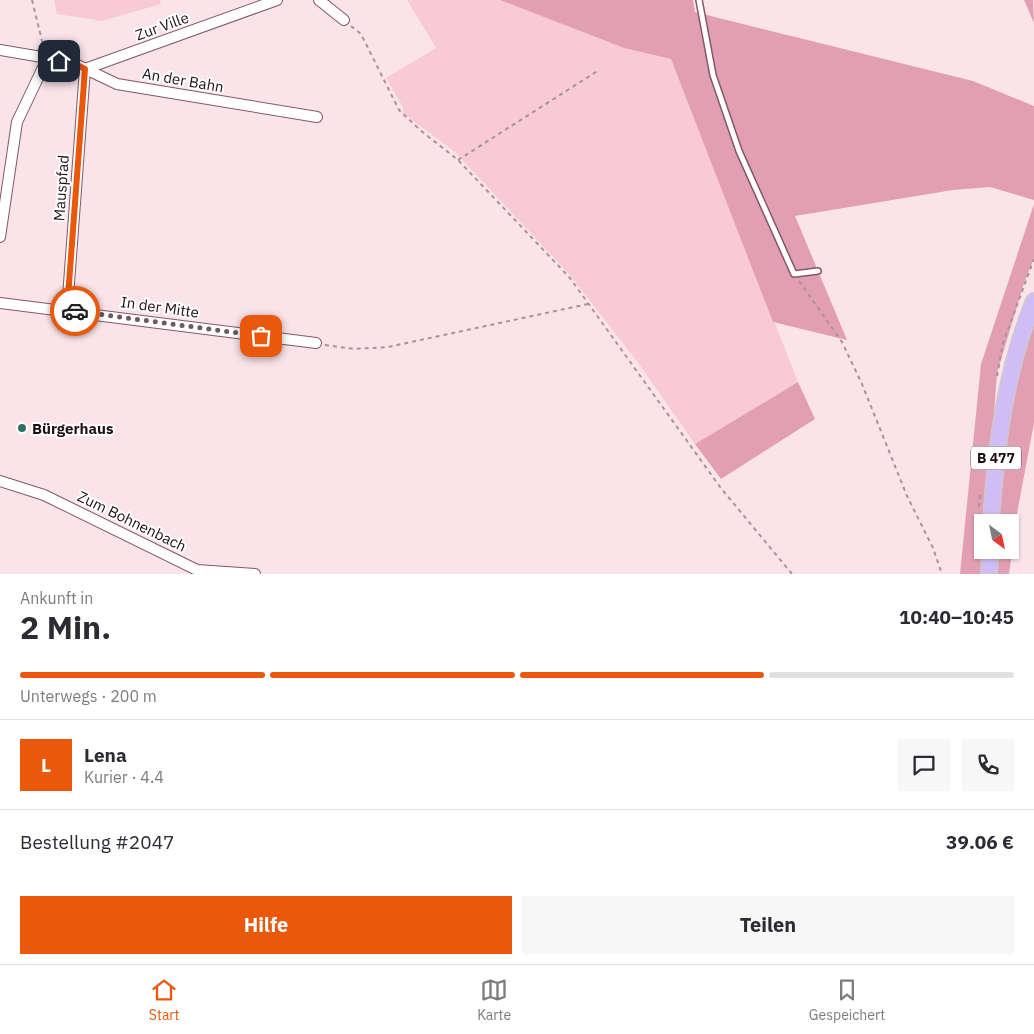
<!DOCTYPE html>
<html lang="de">
<meta charset="utf-8">
<style>
:root{--surface:#fff;--page:#f7f7f7;--text:#2b2b33;--muted:#7c7c81;--line:#e1e1e2;--accent:#ea580c}
body{margin:0;font-family:"IBM Plex Sans",sans-serif;background:var(--page);color:var(--text);height:100vh;display:flex;flex-direction:column;font-size:19px;white-space:nowrap}
*{box-sizing:border-box;margin:0}
p{font-size:16px;color:var(--muted)}
.icon{flex:none;width:28px;height:28px;fill:none;stroke:currentColor;stroke-width:2;stroke-linecap:round;stroke-linejoin:round}
.map{position:relative;height:574px;overflow:hidden}
.details{display:flex;flex-direction:column;background:var(--surface);flex:1}
.details>*{flex:none}
.needle{width:32px;rotate:147deg}
.fabs{position:absolute;left:974px;top:514px;display:grid;gap:10px}
.fabs a{display:grid;place-items:center;width:45px;height:45px;border-radius:0px;background:var(--surface);box-shadow:0 1px 4px #0004;font-size:25px}
.pin{position:absolute;display:grid;place-items:center;width:42px;height:42px;color:#fff;margin:-21px;border-radius:10px;box-shadow:0 2px 8px #0006}
.courier{position:absolute;display:grid;place-items:center;width:50px;height:50px;margin:-25px;border:4px solid #ea580c;border-radius:50%;background:#fff;color:#222;box-shadow:0 1px 6px #0007}
.head em{font-style:normal;font-weight:700}
.head div{display:flex;flex-direction:column-reverse}
.head{display:flex;align-items:center;justify-content:space-between;height:85px;padding:0 20px}
h1{font-size:32px;font-weight:700;line-height:38px}
.bar{display:grid;grid-template-columns:repeat(4,1fr);gap:8px 5px;align-content:center;height:60px;padding:0 20px}
.bar i{height:6px;border-radius:4px;background:var(--line)}
.bar .selected{background:var(--accent)}
.bar p{grid-column:span 4}
.line{display:flex;align-items:center;gap:12px;padding:0 20px;border-top:1px solid var(--line)}
.line div{flex:1}
.round{display:grid;place-items:center;flex:none;width:52px;height:52px;border-radius:0px;background:var(--page)}
.primary-button{display:flex;gap:10px;margin-top:auto;padding:10px 20px}
.primary-button a{flex:1;height:58px;border-radius:0px;background:var(--accent);color:#fff;font-size:20px;font-weight:700;line-height:58px;text-align:center}
.primary-button a+a{background:var(--page);color:var(--text)}
.dock{display:flex;justify-content:space-around;align-items:center;height:70px;border-top:1px solid var(--line);background:var(--surface);font-size:14px;color:var(--muted)}
.dock a{display:grid;justify-items:center;gap:2px}
.dock .selected{color:var(--accent)}
.map>svg:first-child{display:block}
.green{fill:#f8c9d7}
.forest{fill:#e29fb4}
.lines{fill:none;stroke-linecap:round;stroke-linejoin:round}
.lane-casing{stroke:#835865;stroke-width:8}
.street-casing{stroke:#835865;stroke-width:12}
.primary-casing{stroke:#cecacb;stroke-width:18}
.path{stroke:#a79399;stroke-width:2;stroke-dasharray:4 4;stroke-linecap:butt}
.lane{stroke:#fff;stroke-width:5}
.street{stroke:#fff;stroke-width:10}
.primary{stroke:#d0bdf5;stroke-width:15}
.done{stroke:#6c5a5f;stroke-width:5;stroke-dasharray:0 9}
.route{stroke:#ea580c;stroke-width:6}
.poi-dot{fill:#2d7165;stroke:#fff;stroke-width:2}
.labels{text-anchor:middle;dominant-baseline:central;stroke-width:4;stroke-linejoin:round;paint-order:stroke}
.shield{fill:#fff;stroke:#63575a;stroke-width:1}
.shield-label{font-size:14px;font-weight:bold;fill:#200f14}
.street-label{font-size:15px;fill:#200f14;stroke:#fff}
.poi-label{font-size:15px;font-weight:bold;fill:#200f14;stroke:#fff;text-anchor:start}
</style>
<div class="map">
<svg width="1034" height="574" viewBox="0 0 1034 574">
<rect width="100%" height="100%" fill="#fae4ea"/>
<g class="green">
<polygon points="54,0 160,0 161,4 102,21 57,14"/>
<polygon points="407,0 501,0 624,48 671,59 798,382 695,444 636,360 569,274 455,152 403,113 403,107 386,78 436,48"/>
</g>
<g class="forest">
<polygon points="500,0 693,0 695,12 973,81 1034,106 1034,200 990,187 953,190 795,216 847,340 773,322 671,59 624,48"/>
<polygon points="1024,0 1033,0 1034,23"/>
<polygon points="1034,204 1034,258 1024,283 997,373 986,522 982,522 982,574 960,574 981,364"/>
<polygon points="1034,321 1034,423 1018,508 1009,574 991,574 993,550 1010,550 1010,522 996,522 1010,377"/>
<polygon points="798,382 815,419 721,479 695,444"/>
</g>
<g class="lines">
<g class="lane-casing">
<polyline id="lane" points="699,0 713,75 739,151 794,274 818,271"/>
</g>
<g class="street-casing">
<g id="street">
<polyline points="319,0 344,20"/>
<polyline points="0,50 71,62 117,84 317,117"/>
<polyline points="85,69 277,0"/>
<polyline points="0,237 17,122 47,59"/>
<polyline points="0,303 316,343"/>
<polyline points="67,310 85,69"/>
<polyline points="0,481 44,495 197,570 255,574"/>
</g>
</g>
<g class="primary-casing">
<g id="primary">
<path d="M991,522C996,447 1005,371 1034,301"/>
<polyline points="989,574 990,550"/>
</g>
</g>
<g class="path">
<polyline points="32,0 44,49"/>
<polyline points="351,26 361,34 399,110 420,130 458,160 570,278 720,487 792,574"/>
<polyline points="458,160 599,70"/>
<polyline points="799,281 842,342 862,384 907,496 933,548 942,574"/>
<polyline points="325,345 354,349 388,347 588,304"/>
<polyline points="997,376 1003,343 1034,259"/>
<polyline points="979,507 980,494"/>
<polyline points="978,547 978,524"/>
</g>
<use href="#lane" class="lane"/>
<use href="#street" class="street"/>
<use href="#primary" class="primary"/>
</g>
<g class="lines">
<polyline class="done" points="75,311 261,336"/>
<polyline class="route" points="59,61 71,62 85,69 67,310 75,311"/>
</g>
<circle class="poi-dot" cx="22" cy="428" r="5"/>
<g class="labels">
<rect class="shield" x="971" y="446.5" width="50" height="23" rx="4"/>
<g class="shield-label">
<text x="996" y="458">B 477</text>
</g>
<g class="street-label">
<text transform="translate(162 26) rotate(-20)">Zur Ville</text>
<text transform="translate(183 80) rotate(10)">An der Bahn</text>
<text transform="translate(61 188) rotate(-86)">Mauspfad</text>
<text transform="translate(160 307) rotate(8)">In der Mitte</text>
<text transform="translate(132 521) rotate(26)">Zum Bohnenbach</text>
</g>
<g class="poi-label">
<text x="32" y="428">Bürgerhaus</text>
</g>
</g>
</svg>
<div class="fabs">
<a><svg class="needle" viewBox="-14 -14 28 28"><path d="M0-13l5 13h-10z" fill="#e53935"/><path d="M0 13l5-13h-10z" fill="#7c7c81"/></svg></a>
</div>
<div class="pin" style="left:261px;top:336px;background:#ea580c"><svg class="icon" aria-label="bag" viewBox="0 0 24 24"><path d="M5 8h14l-1 12H6zM9 8a3 3 0 0 1 6 0"/></svg></div>
<div class="pin" style="left:59px;top:61px;background:#1f2937"><svg class="icon" aria-label="home" viewBox="0 0 24 24"><path d="M3 11l9-7 9 7M6 9v11h12V9"/></svg></div>
<div class="courier" style="left:75px;top:311px"><svg class="icon" aria-label="car" viewBox="0 0 24 24"><path d="M5 17H2v-5l4-1 3-4h7l3 4 3 1v5h-3M9 17h6M6 11h13"/><circle cx="7" cy="17" r="2"/><circle cx="17" cy="17" r="2"/></svg></div>
</div>
<section class="details">
<div class="head"><div><h1>2 Min.</h1><p>Ankunft in</p></div><em>10:40–10:45</em></div>
<div class="bar"><i class="selected"></i><i class="selected"></i><i class="selected"></i><i></i><p>Unterwegs · 200 m</p></div>
<div class="line" style="height:90px"><b class="round" style="background:var(--accent);color:#fff">L</b><div><b>Lena</b><p>Kurier · 4.4</p></div><a class="round"><svg class="icon" aria-label="chat" viewBox="0 0 24 24"><path d="M4 5h16v11H9l-5 4z"/></svg></a><a class="round"><svg class="icon" aria-label="phone" viewBox="0 0 24 24"><path d="M5 4h4l2 5-3 2q2 4 5 5l2-3 5 2v4C11 20 4 13 5 4z"/></svg></a></div>
<div class="line" style="height:65px"><div>Bestellung #2047</div><b>39.06 €</b></div>
<div class="primary-button"><a>Hilfe</a><a>Teilen</a></div>
</section>
<nav class="dock">
<a class="selected"><svg class="icon" aria-label="home" viewBox="0 0 24 24"><path d="M3 11l9-7 9 7M6 9v11h12V9"/></svg>Start</a>
<a><svg class="icon" aria-label="map" viewBox="0 0 24 24"><path d="M3 6l6-2 6 2 6-2v14l-6 2-6-2-6 2zM9 4v14M15 6v14"/></svg>Karte</a>
<a><svg class="icon" aria-label="saved" viewBox="0 0 24 24"><path d="M7 4h10v16l-5-4-5 4z"/></svg>Gespeichert</a>
</nav>
